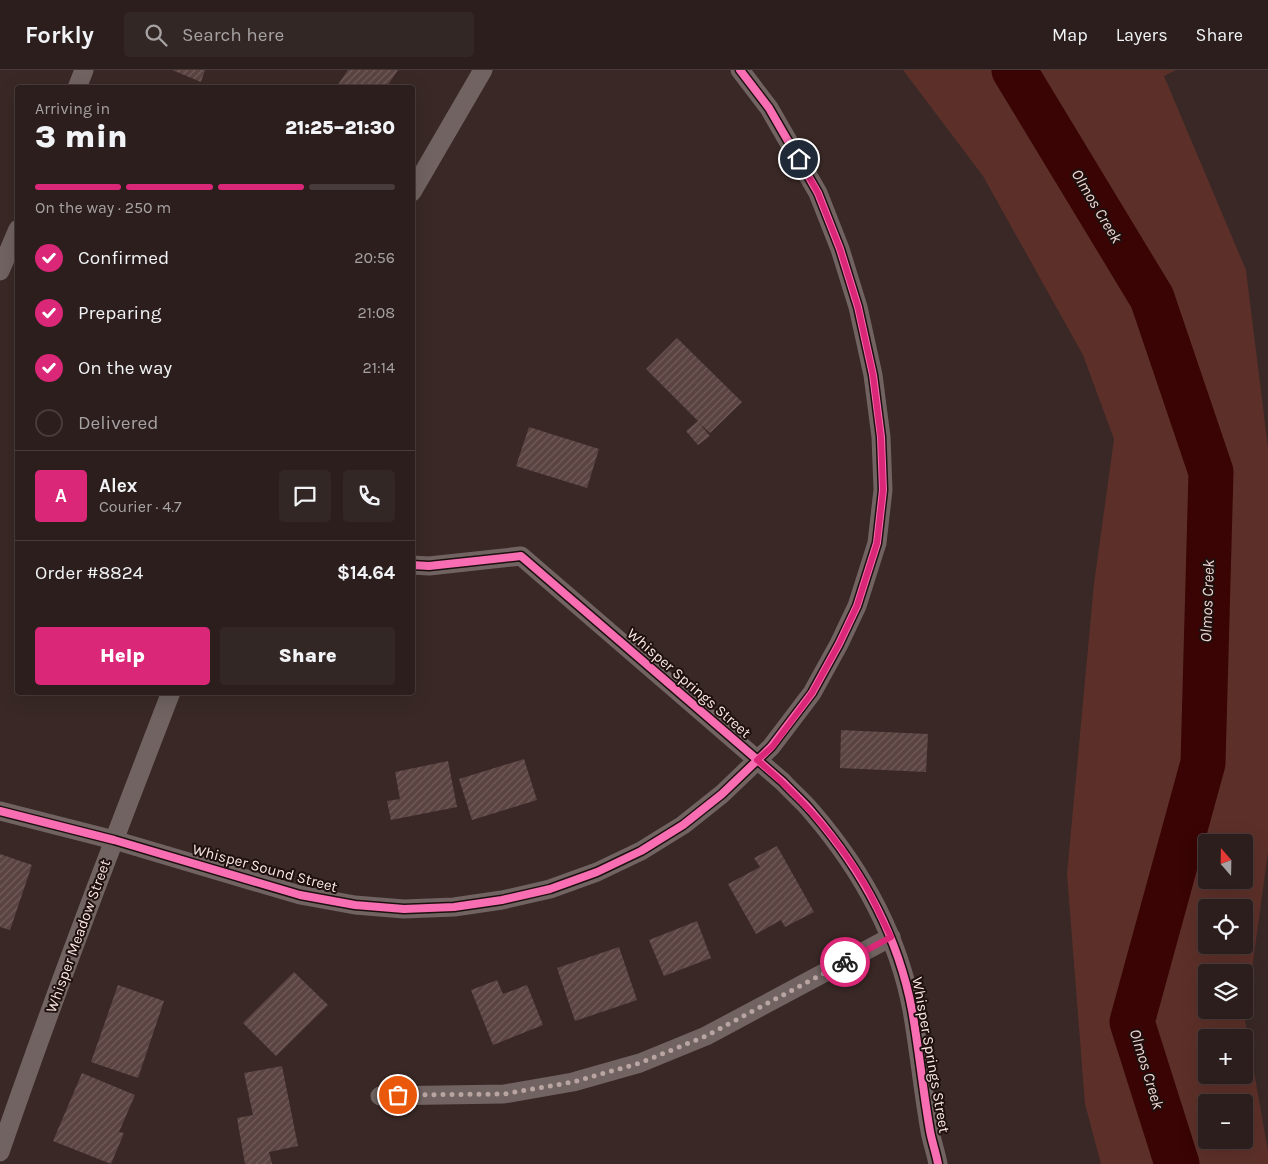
<!DOCTYPE html>
<meta charset="utf-8">
<style>
:root{--surface:#2b1e1c;--page:#332725;--text:#f1f3f6;--muted:#a6a2a3;--line:#473c3b;--accent:#db2777}
body{margin:0;font-family:Karla,sans-serif;background:var(--page);color:var(--text);height:100vh;display:flex;flex-direction:column;font-size:19px;white-space:nowrap}
*{box-sizing:border-box;margin:0}
p{font-size:16px;color:var(--muted)}
.icon{flex:none;width:28px;height:28px;fill:none;stroke:currentColor;stroke-width:2;stroke-linecap:round;stroke-linejoin:round}
.map{position:relative;flex:1;overflow:hidden}
.side{position:absolute;left:15px;top:15px;width:400px;height:610px;display:flex;flex-direction:column;background:var(--surface);border-radius:5px;box-shadow:0 5px 20px #0002,0 0 0 1px var(--line)}
.side>*{flex:none}
.needle{width:32px;rotate:340deg}
.controls{position:absolute;left:1198px;top:764px;display:grid;gap:10px}
.controls a{display:grid;place-items:center;width:55px;height:55px;border-radius:5px;background:var(--surface);box-shadow:0 5px 20px #0002,0 0 0 1px var(--line);font-size:25px}
.pin{position:absolute;display:grid;place-items:center;width:42px;height:42px;color:#fff;margin:-21px;border:2px solid #fff;border-radius:50%;box-shadow:0 1px 5px #0007}
.courier{position:absolute;display:grid;place-items:center;width:50px;height:50px;margin:-25px;border:4px solid #db2777;border-radius:50%;background:#fff;color:#222;box-shadow:0 1px 6px #0007}
.overview em{font-style:normal;font-weight:800}
.overview div{display:flex;flex-direction:column-reverse}
.overview{display:flex;align-items:center;justify-content:space-between;height:85px;padding:0 20px}
h1{font-size:32px;font-weight:800;line-height:38px}
.bar{display:grid;grid-template-columns:repeat(4,1fr);gap:8px 5px;align-content:center;height:60px;padding:0 20px}
.bar i{height:6px;border-radius:4px;background:var(--line)}
.bar .current{background:var(--accent)}
.bar p{grid-column:span 4}
.line{display:flex;align-items:center;gap:12px;padding:0 20px;border-top:1px solid var(--line)}
.line div{flex:1}
.round{display:grid;place-items:center;flex:none;width:52px;height:52px;border-radius:5px;background:var(--page)}
ol{padding:0 20px;list-style:none}
li{display:flex;align-items:center;gap:15px;height:55px}
li p{margin-inline-start:auto}
li .icon{padding:5px;border-radius:50%;background:var(--accent);color:#fff;stroke-width:4}
li:last-child{color:var(--muted)}
li i{width:28px;height:28px;border:2px solid var(--line);border-radius:50%}
.primary-button{display:flex;gap:10px;margin-top:auto;padding:10px 20px}
.primary-button a{flex:1;height:58px;border-radius:5px;background:var(--accent);color:#fff;font-size:20px;font-weight:800;line-height:58px;text-align:center}
.primary-button a+a{background:var(--page);color:var(--text)}
header{display:flex;align-items:center;gap:30px;box-sizing:border-box;height:70px;padding:0 25px;background:var(--surface);border-bottom:1px solid var(--line)}
header strong{font-size:24px}
nav{display:flex;gap:28px;margin-inline-start:auto;font-size:18px}
.search{width:350px;height:45px;background:var(--page);display:flex;align-items:center;gap:12px;box-sizing:border-box;padding:0 18px;border-radius:5px;color:var(--muted);font-size:19px}
.map>svg:first-child{display:block}
.green{fill:#5c3029;fill-rule:evenodd}
.lines{fill:none;stroke-linecap:round;stroke-linejoin:round}
.river{stroke:#390403;stroke-width:45}
.building{fill:url(#building-hatch)}
.minor{stroke:#706361;stroke-width:19}
.cycleway-casing{stroke:#1e100e;stroke-width:11}
.cycleway{stroke:#f96db3;stroke-width:8}
.done{stroke:#b8a4a1;stroke-width:5;stroke-dasharray:0 9}
.route{stroke:#db2777;stroke-width:6}
.labels{text-anchor:middle;dominant-baseline:central;stroke-width:4;stroke-linejoin:round;paint-order:stroke}
.street-label{font-size:15px;fill:#fce6e3;stroke:#1e100e}
.water-label{font-size:16px;font-style:italic;fill:#f0d7d2;stroke:#1e100e}
</style>
<header>
<strong>Forkly</strong>
<div class="search"><svg class="icon" aria-label="search" viewBox="0 0 24 24"><circle cx="10" cy="10" r="6"/><path d="M15 15l6 6"/></svg>Search here</div>
<nav><a>Map</a><a>Layers</a><a>Share</a></nav>
</header>
<div class="map">
<svg width="1268" height="1094" viewBox="0 0 1268 1094">
<defs>
<pattern id="building-hatch" width="6" height="6" patternUnits="userSpaceOnUse" patternTransform="scale(1.25)"><rect width="6" height="6" fill="#5a4341"/><path d="M-1 1l2-2M0 6l6-6M5 7l2-2" fill="none" stroke="#735e5c"/></pattern>
</defs>
<rect width="100%" height="100%" fill="#392826"/>
<path class="green" d="M903,0H1176L1164,6L1246,200L1268,378V782L1245,951L1268,1081V1094H1101L1085,1034L1067,804L1094,514L1114,369L1083,285L983,106ZM1206,772H1244V810H1206ZM1206,838H1244V875H1206ZM1206,902H1244V940H1206ZM1206,968H1244V1005H1206ZM1206,1032H1244V1070H1206Z"/>
<g class="lines">
<polyline class="river" points="1014,0 1152,228 1211,402 1203,693 1132,952 1177,1094"/>
</g>
<g class="building">
<polygon points="172,0 205,0 201,12"/>
<polygon points="348,0 398,0 386,18 340,18 337,16"/>
<polygon points="677,268 742,332 710,363 699,353 710,366 698,375 686,361 698,351 646,299"/>
<polygon points="529,357 599,379 587,418 516,396"/>
<polygon points="841,660 928,664 926,702 840,698"/>
<polygon points="524,689 537,730 472,750 459,709"/>
<polygon points="448,691 457,737 391,750 387,731 400,729 395,702"/>
<polygon points="777,776 814,842 785,857 781,850 756,864 728,814 760,797 754,788"/>
<polygon points="0,784 32,795 10,860 0,857"/>
<polygon points="697,851 711,888 664,906 649,870"/>
<polygon points="619,877 637,930 575,951 557,898"/>
<polygon points="294,902 328,935 276,986 243,953"/>
<polygon points="497,910 503,924 527,915 543,955 493,975 471,920"/>
<polygon points="118,915 164,931 138,1008 91,992"/>
<polygon points="282,996 298,1076 269,1082 272,1094 245,1094 237,1048 253,1045 244,1003"/>
<polygon points="82,1003 135,1025 119,1062 124,1063 111,1094 53,1071"/>
</g>
<g class="lines">
<g class="minor">
<polyline points="77,18 84,0"/>
<polyline points="412,122 483,0"/>
<polyline points="0,201 18,159"/>
<path d="M412,495L429,496L521,486L783,712C792,722 803,731 812,742C861,799 898,866 912,940C919,980 923,1021 930,1061C932,1072 936,1083 938,1094"/>
<polyline points="0,741 114,770 300,825 355,835 404,839 454,837 502,830 550,819 597,802 641,781 683,755 722,724 771,677 812,623 839,574 857,536 877,473 883,420 881,367 873,305 858,237 840,179 818,123 769,38 740,0"/>
<polyline points="380,1026 504,1024 573,1012 640,993 706,966 891,867"/>
<path d="M0,1082C53,928 112,775 171,622"/>
</g>
<g class="cycleway-casing">
<g id="cycleway">
<path d="M412,495L429,496L521,486L783,712C792,722 803,731 812,742C861,799 898,866 912,940C919,980 923,1021 930,1061C932,1072 936,1083 938,1094"/>
<polyline points="0,741 114,770 300,825 355,835 404,839 454,837 502,830 550,819 597,802 641,781 683,755 722,724 771,677 812,623 839,574 857,536 877,473 883,420 881,367 873,305 858,237 840,179 818,123 769,38 740,0"/>
</g>
</g>
<use href="#cycleway" class="cycleway"/>
</g>
<g class="lines">
<polyline class="done" points="398,1025 504,1024 573,1012 640,993 706,966 845,892"/>
<path class="route" d="M799,89L818,123L840,179L858,237L873,305L881,368L883,420L877,473L857,536L839,574L812,623L772,677L757,690C800,726 837,767 865,815C875,832 882,850 891,867L845,892"/>
</g>
<g class="labels">
<g class="street-label">
<text transform="translate(689 613) rotate(41)">Whisper Springs Street</text>
<text transform="translate(265 798) rotate(15)">Whisper Sound Street</text>
<text transform="translate(78 866) rotate(-70)">Whisper Meadow Street</text>
<text transform="translate(931 985) rotate(80)">Whisper Springs Street</text>
</g>
<g class="water-label">
<text transform="translate(1097 136) rotate(59)">Olmos Creek</text>
<text transform="translate(1207 531) rotate(-88)">Olmos Creek</text>
<text transform="translate(1147 999) rotate(73)">Olmos Creek</text>
</g>
</g>
</svg>
<div class="controls">
<a><svg class="needle" viewBox="-14 -14 28 28"><path d="M0-13l5 13h-10z" fill="#e53935"/><path d="M0 13l5-13h-10z" fill="#a6a2a3"/></svg></a>
<a><svg class="icon" aria-label="locate" viewBox="0 0 24 24"><circle cx="12" cy="12" r="6"/><path d="M12 2v4M12 18v4M2 12h4M18 12h4"/></svg></a>
<a><svg class="icon" aria-label="layers" viewBox="0 0 24 24"><path d="M12 4l9 5-9 5-9-5zM3 14l9 5 9-5"/></svg></a>
<a>+</a>
<a>−</a>
</div>
<div class="pin" style="left:398px;top:1025px;background:#ea580c"><svg class="icon" aria-label="bag" viewBox="0 0 24 24"><path d="M5 8h14l-1 12H6zM9 8a3 3 0 0 1 6 0"/></svg></div>
<div class="pin" style="left:799px;top:89px;background:#1f2937"><svg class="icon" aria-label="home" viewBox="0 0 24 24"><path d="M3 11l9-7 9 7M6 9v11h12V9"/></svg></div>
<div class="courier" style="left:845px;top:892px"><svg class="icon" aria-label="bike" viewBox="0 0 24 24"><circle cx="6" cy="16" r="4"/><circle cx="18" cy="16" r="4"/><path d="M6 16l4-8h5l3 8M10 8l3 8H6M13 5h3"/></svg></div>
<section class="side">
<div class="overview"><div><h1>3 min</h1><p>Arriving in</p></div><em>21:25–21:30</em></div>
<div class="bar"><i class="current"></i><i class="current"></i><i class="current"></i><i></i><p>On the way · 250 m</p></div>
<ol>
<li><svg class="icon" aria-label="check" viewBox="0 0 24 24"><path d="M5 12l5 5 9-10"/></svg>Confirmed<p>20:56</p></li>
<li><svg class="icon" aria-label="check" viewBox="0 0 24 24"><path d="M5 12l5 5 9-10"/></svg>Preparing<p>21:08</p></li>
<li><svg class="icon" aria-label="check" viewBox="0 0 24 24"><path d="M5 12l5 5 9-10"/></svg>On the way<p>21:14</p></li>
<li><i></i>Delivered</li>
</ol>
<div class="line" style="height:90px"><b class="round" style="background:var(--accent);color:#fff">A</b><div><b>Alex</b><p>Courier · 4.7</p></div><a class="round"><svg class="icon" aria-label="chat" viewBox="0 0 24 24"><path d="M4 5h16v11H9l-5 4z"/></svg></a><a class="round"><svg class="icon" aria-label="phone" viewBox="0 0 24 24"><path d="M5 4h4l2 5-3 2q2 4 5 5l2-3 5 2v4C11 20 4 13 5 4z"/></svg></a></div>
<div class="line" style="height:65px"><div>Order #8824</div><b>$14.64</b></div>
<div class="primary-button"><a>Help</a><a>Share</a></div>
</section>
</div>
